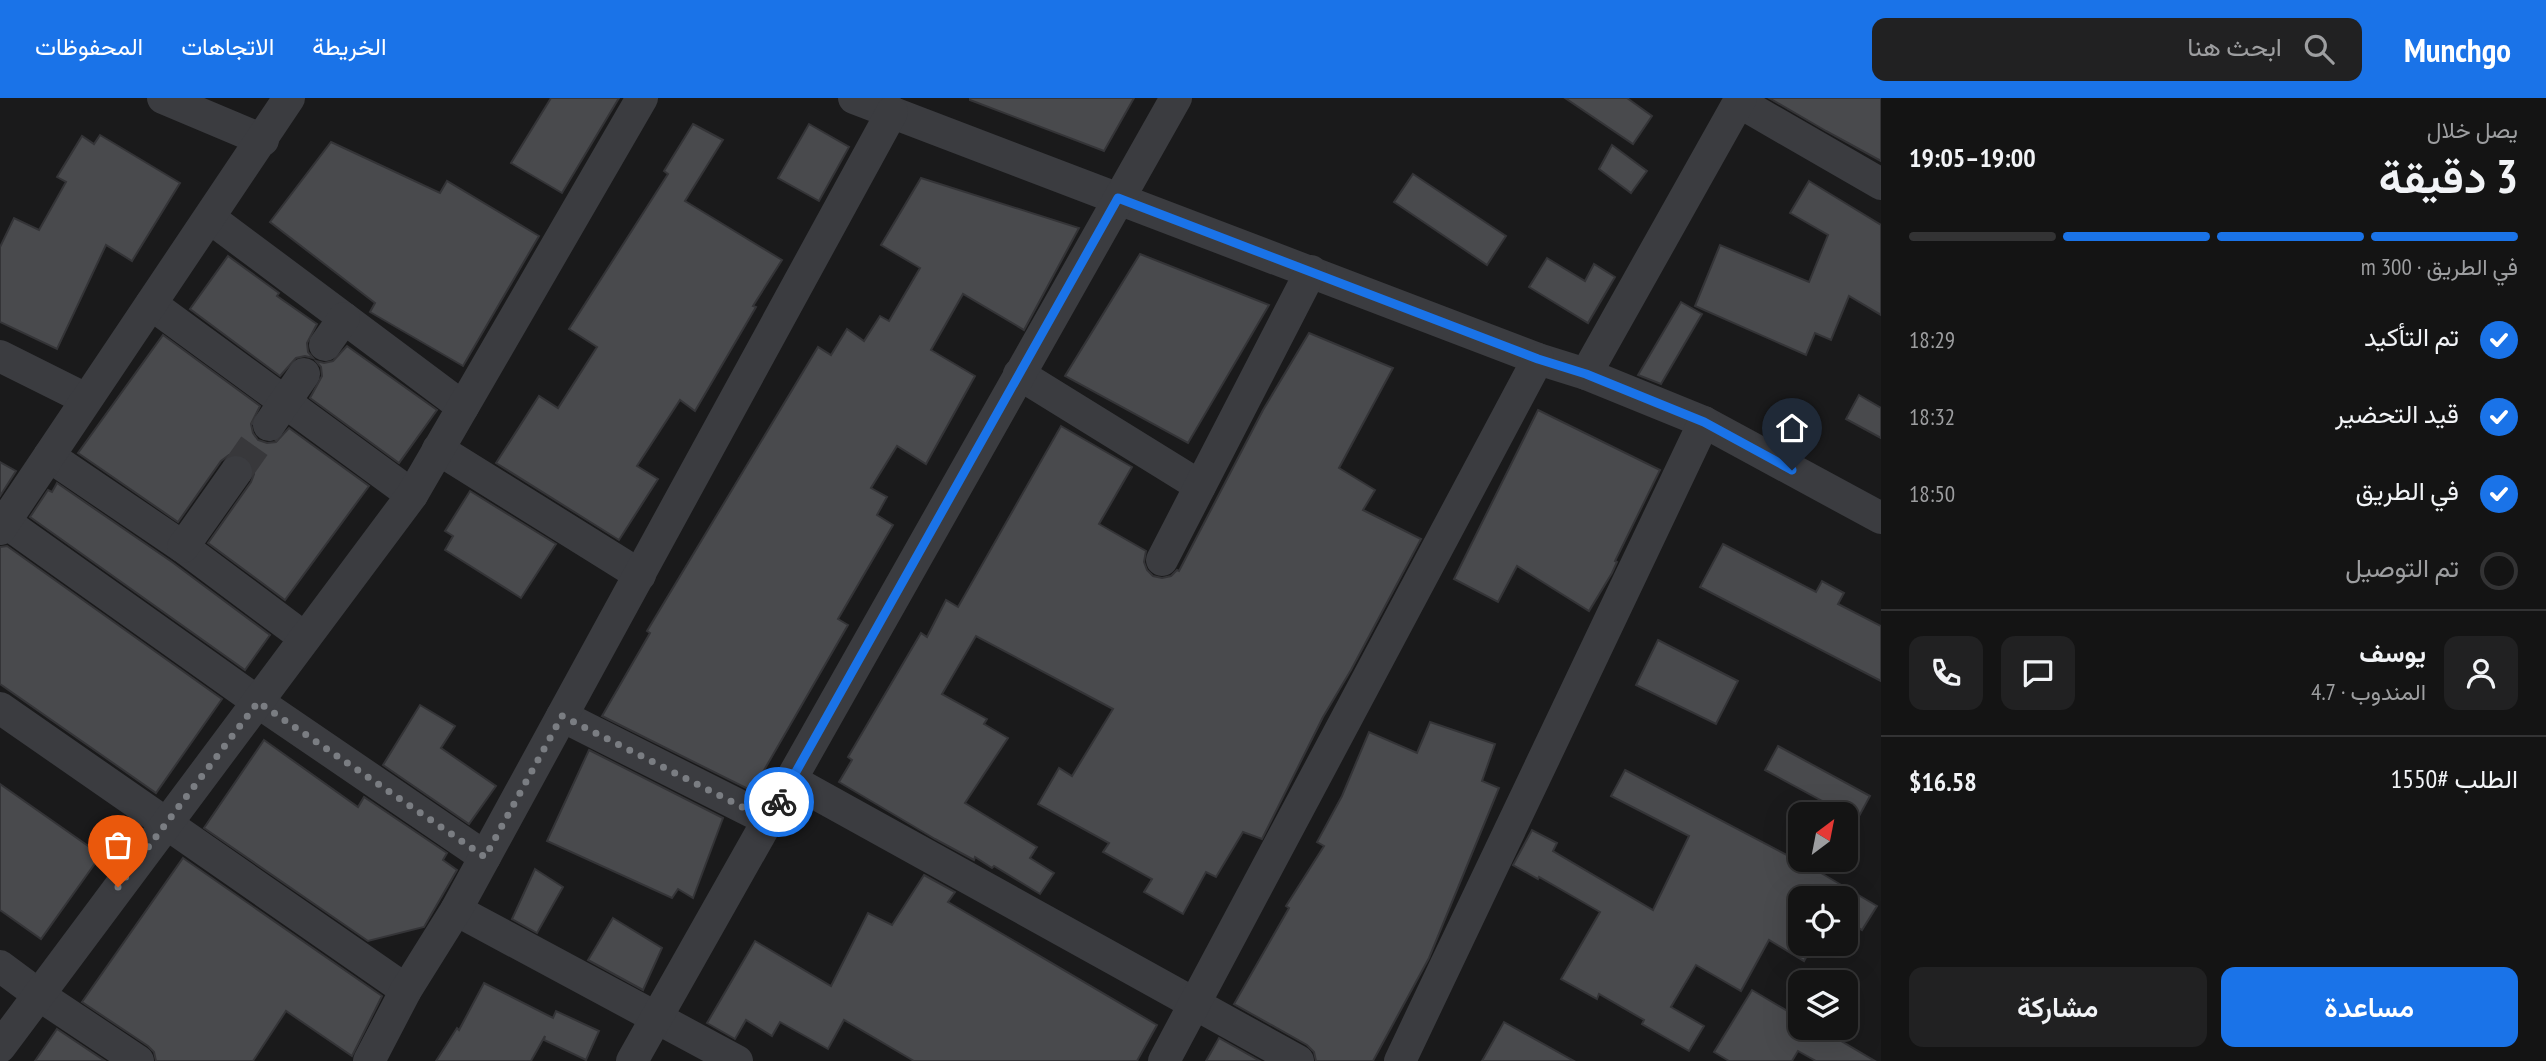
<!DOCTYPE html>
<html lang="ar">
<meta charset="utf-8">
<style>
:root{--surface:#141414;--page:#212122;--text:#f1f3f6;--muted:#9d9ea0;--line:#333334;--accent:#1a73e8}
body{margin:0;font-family:"PT Sans Narrow",Vazirmatn,sans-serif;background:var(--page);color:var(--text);direction:rtl;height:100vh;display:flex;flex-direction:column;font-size:26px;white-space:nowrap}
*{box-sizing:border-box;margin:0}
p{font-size:23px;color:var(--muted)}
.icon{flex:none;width:38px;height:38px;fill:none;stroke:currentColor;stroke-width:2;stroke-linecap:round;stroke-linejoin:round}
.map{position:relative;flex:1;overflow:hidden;direction:ltr}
.side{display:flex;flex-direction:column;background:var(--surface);width:665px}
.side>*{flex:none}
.needle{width:46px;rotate:32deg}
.tools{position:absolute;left:1788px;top:704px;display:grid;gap:14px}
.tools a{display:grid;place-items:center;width:70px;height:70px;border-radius:14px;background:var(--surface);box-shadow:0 7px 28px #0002,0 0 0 2px var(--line);font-size:35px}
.pin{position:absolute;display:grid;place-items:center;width:60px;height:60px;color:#fff;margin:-72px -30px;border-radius:50% 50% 50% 0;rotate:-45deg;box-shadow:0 0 7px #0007}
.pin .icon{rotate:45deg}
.courier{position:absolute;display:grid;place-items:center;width:70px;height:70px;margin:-35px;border:5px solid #1a73e8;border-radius:50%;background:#fff;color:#222;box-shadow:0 2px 9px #0007}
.headline em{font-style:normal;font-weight:600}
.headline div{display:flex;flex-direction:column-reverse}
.headline{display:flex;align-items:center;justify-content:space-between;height:119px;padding:0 28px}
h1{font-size:46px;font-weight:600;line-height:52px}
.bar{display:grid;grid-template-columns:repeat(4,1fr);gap:10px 7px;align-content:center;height:84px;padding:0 28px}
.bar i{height:9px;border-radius:5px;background:var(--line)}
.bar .selected{background:var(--accent)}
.bar p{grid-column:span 4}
.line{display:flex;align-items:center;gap:18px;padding:0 28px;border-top:2px solid var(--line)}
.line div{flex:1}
.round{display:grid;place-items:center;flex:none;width:74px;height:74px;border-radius:14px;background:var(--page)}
ol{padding:0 28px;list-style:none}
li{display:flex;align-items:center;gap:21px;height:77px}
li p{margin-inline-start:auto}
li .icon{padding:7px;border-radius:50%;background:var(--accent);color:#fff;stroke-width:4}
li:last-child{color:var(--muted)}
li i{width:38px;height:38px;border:4px solid var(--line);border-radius:50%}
.button{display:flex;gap:14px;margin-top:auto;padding:14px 28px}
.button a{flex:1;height:80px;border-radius:14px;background:var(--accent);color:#fff;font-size:28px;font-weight:600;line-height:80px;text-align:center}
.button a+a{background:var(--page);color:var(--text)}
header{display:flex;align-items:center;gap:42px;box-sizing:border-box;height:98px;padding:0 35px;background:var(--accent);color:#fff}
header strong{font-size:33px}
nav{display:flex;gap:38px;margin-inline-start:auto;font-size:24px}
.search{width:490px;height:63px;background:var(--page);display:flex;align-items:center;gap:18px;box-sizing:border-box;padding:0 24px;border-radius:14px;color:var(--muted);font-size:26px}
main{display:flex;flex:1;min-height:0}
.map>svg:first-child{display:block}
.building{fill:#494a4d;stroke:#343437;stroke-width:2}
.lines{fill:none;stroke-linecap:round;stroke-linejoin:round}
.street-tunnel{stroke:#38383b;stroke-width:32;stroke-dasharray:32 16;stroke-linecap:butt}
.street{stroke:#3b3c40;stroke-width:32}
.done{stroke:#7a7d82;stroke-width:7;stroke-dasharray:0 12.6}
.route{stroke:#1a73e8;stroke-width:9}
</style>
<header>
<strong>Munchgo</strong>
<div class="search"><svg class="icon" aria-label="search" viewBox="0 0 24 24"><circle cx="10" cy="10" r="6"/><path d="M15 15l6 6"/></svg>ابحث هنا</div>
<nav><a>الخريطة</a><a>الاتجاهات</a><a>المحفوظات</a></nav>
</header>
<main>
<section class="side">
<div class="headline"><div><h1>3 دقيقة</h1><p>يصل خلال</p></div><em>19:00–19:05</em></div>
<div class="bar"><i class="selected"></i><i class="selected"></i><i class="selected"></i><i></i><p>في الطريق · 300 m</p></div>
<ol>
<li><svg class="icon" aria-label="check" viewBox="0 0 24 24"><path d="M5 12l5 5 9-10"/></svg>تم التأكيد<p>18:29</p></li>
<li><svg class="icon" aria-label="check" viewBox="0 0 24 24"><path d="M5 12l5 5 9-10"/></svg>قيد التحضير<p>18:32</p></li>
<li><svg class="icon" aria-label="check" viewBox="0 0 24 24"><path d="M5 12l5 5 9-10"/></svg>في الطريق<p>18:50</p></li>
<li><i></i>تم التوصيل</li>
</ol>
<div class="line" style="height:126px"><a class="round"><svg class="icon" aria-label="person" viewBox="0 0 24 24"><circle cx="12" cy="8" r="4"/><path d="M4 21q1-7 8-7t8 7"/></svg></a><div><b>يوسف</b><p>المندوب · 4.7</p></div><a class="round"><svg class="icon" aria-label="chat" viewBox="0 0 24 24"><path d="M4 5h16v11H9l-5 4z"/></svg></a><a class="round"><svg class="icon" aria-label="phone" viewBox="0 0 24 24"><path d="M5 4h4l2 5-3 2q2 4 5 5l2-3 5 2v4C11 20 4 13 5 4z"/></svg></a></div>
<div class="line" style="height:91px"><div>الطلب #1550</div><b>$16.58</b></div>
<div class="button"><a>مساعدة</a><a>مشاركة</a></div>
</section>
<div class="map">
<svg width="1881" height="963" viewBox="0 0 1881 963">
<rect width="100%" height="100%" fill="#1a1a1b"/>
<g class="building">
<polygon points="551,0 619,0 562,95 511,65"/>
<polygon points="970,0 1134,0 1104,53 970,2"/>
<polygon points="1565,0 1627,0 1652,18 1633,46"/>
<polygon points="1769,0 1881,0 1881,63 1826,33"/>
<polygon points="693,26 723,42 685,103 782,162 753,208 756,209 695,313 680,302 637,368 658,381 619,442 496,365 539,298 558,310 597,249 569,231 668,76 664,73"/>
<polygon points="809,26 849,49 819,103 778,80"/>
<polygon points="100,37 180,85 132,163 106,147 57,251 0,224 0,149 14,120 39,132 66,84 57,79 82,38 94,46"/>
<polygon points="331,44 440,95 447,83 539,138 463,268 370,214 375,205 270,124"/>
<polygon points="1612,47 1647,73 1631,95 1599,71"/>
<polygon points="1413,76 1506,138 1487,167 1394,104"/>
<polygon points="921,80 1079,130 1024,232 963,196 931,252 975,278 926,366 897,348 871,390 887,399 877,417 893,427 838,521 848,527 752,693 602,618 650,535 647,533 818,249 831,257 847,231 864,243 880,218 889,223 920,170 881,147"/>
<polygon points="1809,83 1881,127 1881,217 1849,198 1831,242 1815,235 1806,257 1695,208 1720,147 1809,184 1828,137 1790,115"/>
<polygon points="1140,156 1269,207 1188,345 1065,278"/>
<polygon points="228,158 279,195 277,198 317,226 307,245 308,254 313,260 305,258 296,260 280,278 190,211"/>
<polygon points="1547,160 1585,183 1594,166 1615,179 1588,225 1529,189"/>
<polygon points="1681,204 1702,216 1661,286 1638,277"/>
<polygon points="1309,235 1393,270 1339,370 1375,392 1363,412 1421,441 1351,572 1323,619 1262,741 1243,734 1216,779 1206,774 1183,816 1144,794 1152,781 1103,754 1109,745 1038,706 1059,670 1072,678 1113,611 976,538 942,596 987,621 984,626 1008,640 965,705 1037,749 1030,760 1054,775 1040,796 994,768 992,770 975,759 974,762 935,741 839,684 852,662 848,659 921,535 927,539 946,502 958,509 1061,328 1132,369 1099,426 1146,453 1144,464 1147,472 1153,478 1162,480 1171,478 1177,472 1179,473 1263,312"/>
<polygon points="163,237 260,308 251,326 253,335 258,342 267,345 276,344 289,330 369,388 285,502 208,445 251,384 254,376 253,367 246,359 238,356 229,357 221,363 178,424 78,355"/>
<polygon points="347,248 437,312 399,365 310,300 322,278 321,269 316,263 324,265 333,263"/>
<polygon points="1859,297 1881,310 1881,340 1846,321"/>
<polygon points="1538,312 1660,372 1615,463 1617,464 1612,475 1589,513 1517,468 1498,504 1454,481"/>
<polygon points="0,364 16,373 0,398"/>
<polygon points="57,385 172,464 270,537 245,572 30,419 48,392 52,394"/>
<polygon points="470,393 556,446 521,500 445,452 453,438 445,433"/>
<polygon points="1723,446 1816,494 1822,483 1844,495 1838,506 1881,528 1881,583 1700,489"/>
<polygon points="7,448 222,601 156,695 0,586 0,449"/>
<polygon points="1658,542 1738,583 1716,626 1636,587"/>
<polygon points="420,607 455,628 441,650 496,688 469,726 383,667"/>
<polygon points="1430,624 1495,646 1482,683 1499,690 1429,860 1373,963 1316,963 1314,954 1307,947 1234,906 1289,810 1286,808 1324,748 1317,744 1342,698 1369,634 1417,655"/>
<polygon points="264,642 358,709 364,699 447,755 443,762 457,772 424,829 368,843 204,730"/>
<polygon points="1778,648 1870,698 1857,722 1765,672"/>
<polygon points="589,652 723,720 693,800 678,791 672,800 547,743"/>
<polygon points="1625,672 1821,775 1877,808 1862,832 1846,822 1846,800 1801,800 1801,845 1814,845 1804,863 1769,842 1741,893 1696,867 1671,909 1704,928 1689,953 1642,926 1644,922 1599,896 1597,901 1561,881 1600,814 1539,779 1538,781 1513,767 1532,732 1557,745 1553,753 1653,812 1689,738 1611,698"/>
<polygon points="0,686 101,757 41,841 0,812"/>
<polygon points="183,760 382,898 352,958 286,913 253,963 156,963 154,954 148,948 82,904"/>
<polygon points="535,771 563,789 537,835 512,821"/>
<polygon points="924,777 955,794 948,804 1157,927 1137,963 914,963 844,922 828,951 780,924 772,938 746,922 735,941 707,925 755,843 831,888 868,815 892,827"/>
<polygon points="613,820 662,850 643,892 588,862"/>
<polygon points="484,885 553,920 556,913 599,933 586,962 544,942 545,938 531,963 436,963 457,930 459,932"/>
<polygon points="1752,892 1801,921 1801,929 1819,930 1875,963 1816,963 1798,953 1792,963 1729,963 1714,954"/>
<polygon points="1504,924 1574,963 1482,963"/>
<polygon points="57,931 105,963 35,963"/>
<polygon points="1219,940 1260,963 1206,963"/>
</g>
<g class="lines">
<polyline class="street-tunnel" points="236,374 269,327"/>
<g class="street">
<polyline points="163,0 263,42"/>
<polyline points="854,0 1538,261 1586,276 1704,324 1881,420"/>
<polyline points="1739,4 1881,86"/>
<polyline points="210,120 463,309"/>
<polyline points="151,206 412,397"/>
<polyline points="325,247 344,220"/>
<polyline points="0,258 86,301"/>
<polyline points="1019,276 1200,388"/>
<polyline points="1586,276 1741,0"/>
<polyline points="269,327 304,276"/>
<polyline points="438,351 640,477"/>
<polyline points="49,358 183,449 305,540"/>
<polyline points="5,424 258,604 485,759"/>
<polyline points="0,431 289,0"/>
<polyline points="183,449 236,374"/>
<polyline points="1162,462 1311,173"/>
<polyline points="0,610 406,892"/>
<polyline points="562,618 768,722"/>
<polyline points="791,682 1298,963"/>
<polyline points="456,812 737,963"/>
<polyline points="0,868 39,897 138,963"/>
<polyline points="0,949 412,397 642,0"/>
<polyline points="369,963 406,892 456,812 892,14"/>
<polyline points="632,963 1176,0"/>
<polyline points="1164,963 1538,261"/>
<polyline points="1400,963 1704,324"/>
</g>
</g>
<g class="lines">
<polyline class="done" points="118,789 258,604 485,759 562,618 768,722 779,704"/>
<polyline class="route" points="779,704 1118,100 1538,261 1586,276 1704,324 1792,372"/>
</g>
</svg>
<div class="tools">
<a><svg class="needle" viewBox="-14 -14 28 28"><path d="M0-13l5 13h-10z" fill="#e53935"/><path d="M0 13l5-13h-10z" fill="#9d9ea0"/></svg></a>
<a><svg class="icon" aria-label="locate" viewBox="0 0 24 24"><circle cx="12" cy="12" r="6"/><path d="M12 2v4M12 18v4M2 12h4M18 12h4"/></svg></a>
<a><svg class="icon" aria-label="layers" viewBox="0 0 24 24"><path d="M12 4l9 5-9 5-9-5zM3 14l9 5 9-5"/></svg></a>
</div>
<div class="pin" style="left:118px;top:789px;background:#ea580c"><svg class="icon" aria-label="bag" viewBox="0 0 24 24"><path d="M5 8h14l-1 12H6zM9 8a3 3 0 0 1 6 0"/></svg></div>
<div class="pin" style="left:1792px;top:372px;background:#1f2937"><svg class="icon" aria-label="home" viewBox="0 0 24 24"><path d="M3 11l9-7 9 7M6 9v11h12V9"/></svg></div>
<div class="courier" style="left:779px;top:704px"><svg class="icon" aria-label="bike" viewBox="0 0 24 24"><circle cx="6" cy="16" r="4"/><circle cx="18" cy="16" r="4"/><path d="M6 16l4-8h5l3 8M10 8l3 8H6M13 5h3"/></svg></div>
</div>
</main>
